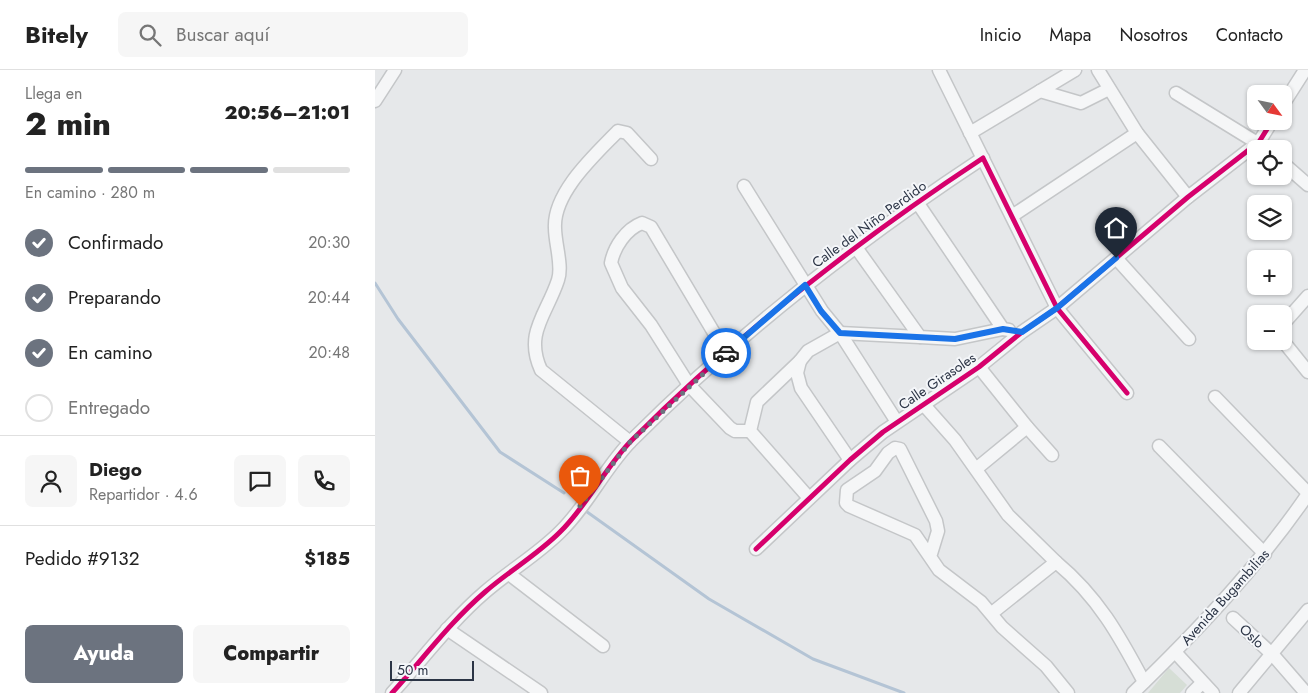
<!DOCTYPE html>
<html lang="es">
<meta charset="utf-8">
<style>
:root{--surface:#fff;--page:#f6f6f6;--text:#222;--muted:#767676;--line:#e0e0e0;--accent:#6c737f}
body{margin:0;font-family:Jost,sans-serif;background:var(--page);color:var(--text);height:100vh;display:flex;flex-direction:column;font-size:19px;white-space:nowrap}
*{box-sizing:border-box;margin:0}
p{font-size:16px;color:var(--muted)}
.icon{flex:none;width:28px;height:28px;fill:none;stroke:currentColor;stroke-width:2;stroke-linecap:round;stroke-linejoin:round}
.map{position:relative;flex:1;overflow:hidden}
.drawer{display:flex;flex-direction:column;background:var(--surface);width:375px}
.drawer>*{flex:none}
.needle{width:32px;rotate:123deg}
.controls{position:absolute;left:872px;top:15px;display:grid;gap:10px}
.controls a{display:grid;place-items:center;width:45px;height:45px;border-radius:8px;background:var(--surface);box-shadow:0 1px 4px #0004;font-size:25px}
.scale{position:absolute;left:15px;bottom:12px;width:84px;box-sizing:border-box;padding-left:5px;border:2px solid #2b3445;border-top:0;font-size:14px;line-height:18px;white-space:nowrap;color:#2b3445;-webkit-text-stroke:4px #f4f6f9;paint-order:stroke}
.pin{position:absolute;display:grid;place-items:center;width:42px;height:42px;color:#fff;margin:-51px -21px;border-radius:50% 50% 50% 0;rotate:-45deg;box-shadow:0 0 5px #0007}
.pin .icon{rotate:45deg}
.courier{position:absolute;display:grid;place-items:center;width:50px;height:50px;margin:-25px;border:4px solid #1a73e8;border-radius:50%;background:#fff;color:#222;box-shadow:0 1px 6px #0007}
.head em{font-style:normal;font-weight:800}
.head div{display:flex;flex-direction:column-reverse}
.head{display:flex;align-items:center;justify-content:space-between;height:85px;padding:0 25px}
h1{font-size:32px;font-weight:800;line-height:38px}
.bar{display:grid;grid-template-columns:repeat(4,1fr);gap:8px 5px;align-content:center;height:60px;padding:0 25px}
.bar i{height:6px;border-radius:4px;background:var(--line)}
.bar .on{background:var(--accent)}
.bar p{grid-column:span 4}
.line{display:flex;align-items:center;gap:12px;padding:0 25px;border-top:1px solid var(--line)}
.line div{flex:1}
.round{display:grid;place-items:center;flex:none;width:52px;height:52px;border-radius:8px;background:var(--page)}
ol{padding:0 25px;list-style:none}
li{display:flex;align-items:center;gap:15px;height:55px}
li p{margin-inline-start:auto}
li .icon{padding:5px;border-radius:50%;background:var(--accent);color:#fff;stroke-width:4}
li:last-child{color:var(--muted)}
li i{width:28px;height:28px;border:2px solid var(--line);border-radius:50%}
.primary-button{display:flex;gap:10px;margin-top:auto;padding:10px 25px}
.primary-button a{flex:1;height:58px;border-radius:8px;background:var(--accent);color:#fff;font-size:20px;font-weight:800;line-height:58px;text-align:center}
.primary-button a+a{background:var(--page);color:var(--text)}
header{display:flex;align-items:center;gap:30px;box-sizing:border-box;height:70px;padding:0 25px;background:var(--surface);border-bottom:1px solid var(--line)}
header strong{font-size:24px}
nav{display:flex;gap:28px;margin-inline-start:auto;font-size:18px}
.search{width:350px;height:45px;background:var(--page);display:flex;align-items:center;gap:12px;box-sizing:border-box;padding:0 18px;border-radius:8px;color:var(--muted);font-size:19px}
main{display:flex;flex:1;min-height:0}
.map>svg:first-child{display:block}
.green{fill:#d6ded6}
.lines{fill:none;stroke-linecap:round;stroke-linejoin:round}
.stream{stroke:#b4c4d5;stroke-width:3}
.minor-casing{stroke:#c4c6c8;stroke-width:15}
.minor{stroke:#f5f6f7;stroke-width:12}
.cycleway-casing{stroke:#f4f6f9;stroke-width:8}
.cycleway{stroke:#d6006c;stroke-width:5}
.done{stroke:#6c737f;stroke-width:5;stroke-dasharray:0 9}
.route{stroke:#1a73e8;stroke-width:6}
.labels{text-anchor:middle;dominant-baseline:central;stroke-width:4;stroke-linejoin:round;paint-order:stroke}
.street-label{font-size:14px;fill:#2b3445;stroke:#f4f6f9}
</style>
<header>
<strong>Bitely</strong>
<div class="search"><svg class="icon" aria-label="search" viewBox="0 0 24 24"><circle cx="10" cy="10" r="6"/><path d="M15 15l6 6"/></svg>Buscar aquí</div>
<nav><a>Inicio</a><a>Mapa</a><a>Nosotros</a><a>Contacto</a></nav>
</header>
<main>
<section class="drawer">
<div class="head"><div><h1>2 min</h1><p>Llega en</p></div><em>20:56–21:01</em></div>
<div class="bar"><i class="on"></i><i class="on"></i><i class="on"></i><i></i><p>En camino · 280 m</p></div>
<ol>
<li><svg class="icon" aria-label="check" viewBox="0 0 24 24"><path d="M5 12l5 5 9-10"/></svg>Confirmado<p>20:30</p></li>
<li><svg class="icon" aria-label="check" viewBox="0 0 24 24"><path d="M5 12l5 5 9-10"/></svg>Preparando<p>20:44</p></li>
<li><svg class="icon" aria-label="check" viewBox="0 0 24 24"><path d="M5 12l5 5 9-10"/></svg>En camino<p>20:48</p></li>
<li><i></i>Entregado</li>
</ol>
<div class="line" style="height:90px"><a class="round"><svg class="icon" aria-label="person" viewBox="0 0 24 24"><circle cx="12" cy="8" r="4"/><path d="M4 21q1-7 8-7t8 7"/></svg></a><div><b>Diego</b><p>Repartidor · 4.6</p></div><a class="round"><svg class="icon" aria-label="chat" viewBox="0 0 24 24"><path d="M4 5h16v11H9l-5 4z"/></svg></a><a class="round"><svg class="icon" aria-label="phone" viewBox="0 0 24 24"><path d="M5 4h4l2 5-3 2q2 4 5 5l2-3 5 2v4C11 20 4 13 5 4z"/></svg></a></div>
<div class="line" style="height:65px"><div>Pedido #9132</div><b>$185</b></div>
<div class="primary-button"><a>Ayuda</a><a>Compartir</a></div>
</section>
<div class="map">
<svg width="933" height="623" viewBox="0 0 933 623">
<rect width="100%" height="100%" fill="#e6e8ea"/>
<polygon class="green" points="794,598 812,615 805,623 773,623"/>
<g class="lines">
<g class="stream">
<polyline points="0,213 23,249 125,382 189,423"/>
<polyline points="208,439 334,529 438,589 529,623"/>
</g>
<g class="minor-casing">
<g id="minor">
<polyline points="564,0 682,238 752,323"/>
<polyline points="723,0 762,63 813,127"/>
<polyline points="665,21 706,33 734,19"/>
<polyline points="801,23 892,79"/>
<polyline points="0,31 20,0"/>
<polyline points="909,33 930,0"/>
<polyline points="595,63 700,0"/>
<polyline points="909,94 933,115"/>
<polyline points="369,116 447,241 465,263 522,352"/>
<polyline points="542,132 628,259 634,260"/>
<polyline points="637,146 762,63"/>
<polyline points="480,176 545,267 580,269 628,259"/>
<polyline points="741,188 814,269"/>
<polyline points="909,253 933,226"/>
<polyline points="908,271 933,302"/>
<path d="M351,283L276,157L267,153C251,159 239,177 236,193L247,218L276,255L314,315L355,358L360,361H375"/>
<polyline points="425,291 382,332 375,361 434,428"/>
<polyline points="604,297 652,357 677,385"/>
<polyline points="840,327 933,423"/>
<polyline points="549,335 580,370 633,445 681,492"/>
<path d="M255,372L166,300C149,263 172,244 183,210C188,196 180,174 180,158C178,122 221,84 243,61L252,63L276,89"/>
<polyline points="784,376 890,484"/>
<polyline points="475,390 426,318 422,303 425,291 433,281 465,263 545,267"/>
<polyline points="601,399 652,357"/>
<polyline points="381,479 475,390 508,362 604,297 647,262 682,238 813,127 884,72 897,51"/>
<polyline points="555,487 563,461 561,451 525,379 520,378 513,383 500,401 472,420 471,433 474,436 540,465 564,500 606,532 627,557 671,596 693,623"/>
<polyline points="134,504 228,576"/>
<path d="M617,543L681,492C723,527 744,565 769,612"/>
<polyline points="858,548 898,585 931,623"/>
<polyline points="72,559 166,623"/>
<polyline points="800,582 838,623"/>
<path d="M17,623C48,589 75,552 110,522C134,501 162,485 185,462C213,435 230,397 257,370C364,263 482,171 608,88"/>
<path d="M758,623C822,561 882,498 933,424"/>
<polyline points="817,623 827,613"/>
<polyline points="864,623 933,540"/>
</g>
</g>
<use href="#minor" class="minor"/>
<g class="cycleway-casing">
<g id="cycleway">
<polyline points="381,479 475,390 508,362 604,297 647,262 682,238 813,127 884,72 897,51"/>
<path d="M17,623C48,589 75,552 110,522C134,501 162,485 185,462C213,435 230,397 257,370C364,263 482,171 608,88L682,238L752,323"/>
</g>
</g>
<use href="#cycleway" class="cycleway"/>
</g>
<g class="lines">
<polyline class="done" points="205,436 255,372 351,283"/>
<polyline class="route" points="351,283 430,215 446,241 465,263 580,269 628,259 647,262 682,238 741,188"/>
</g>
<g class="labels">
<g class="street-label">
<text transform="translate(494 154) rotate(-36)">Calle del Niño Perdido</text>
<text transform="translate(562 311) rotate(-34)">Calle Girasoles</text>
<text transform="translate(850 527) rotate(-48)">Avenida Bugambilias</text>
<text transform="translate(877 566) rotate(43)">Oslo</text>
</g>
</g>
</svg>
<div class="controls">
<a><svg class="needle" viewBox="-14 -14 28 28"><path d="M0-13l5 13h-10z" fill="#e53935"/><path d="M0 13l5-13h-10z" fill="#767676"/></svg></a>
<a><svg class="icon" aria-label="locate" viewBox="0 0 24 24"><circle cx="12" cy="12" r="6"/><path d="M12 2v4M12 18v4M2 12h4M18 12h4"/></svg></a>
<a><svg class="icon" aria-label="layers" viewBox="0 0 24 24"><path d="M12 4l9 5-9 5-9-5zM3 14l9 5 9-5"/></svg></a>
<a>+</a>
<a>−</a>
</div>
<div class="scale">50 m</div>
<div class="pin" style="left:205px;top:436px;background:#ea580c"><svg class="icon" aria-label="bag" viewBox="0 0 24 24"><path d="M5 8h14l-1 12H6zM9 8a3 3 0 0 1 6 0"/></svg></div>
<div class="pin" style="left:741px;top:188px;background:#1f2937"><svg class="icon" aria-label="home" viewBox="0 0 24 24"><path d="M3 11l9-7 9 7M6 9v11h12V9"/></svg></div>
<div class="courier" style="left:351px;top:283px"><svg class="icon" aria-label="car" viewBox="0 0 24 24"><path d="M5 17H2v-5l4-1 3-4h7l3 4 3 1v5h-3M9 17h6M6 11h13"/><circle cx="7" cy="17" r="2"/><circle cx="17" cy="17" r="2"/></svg></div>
</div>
</main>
